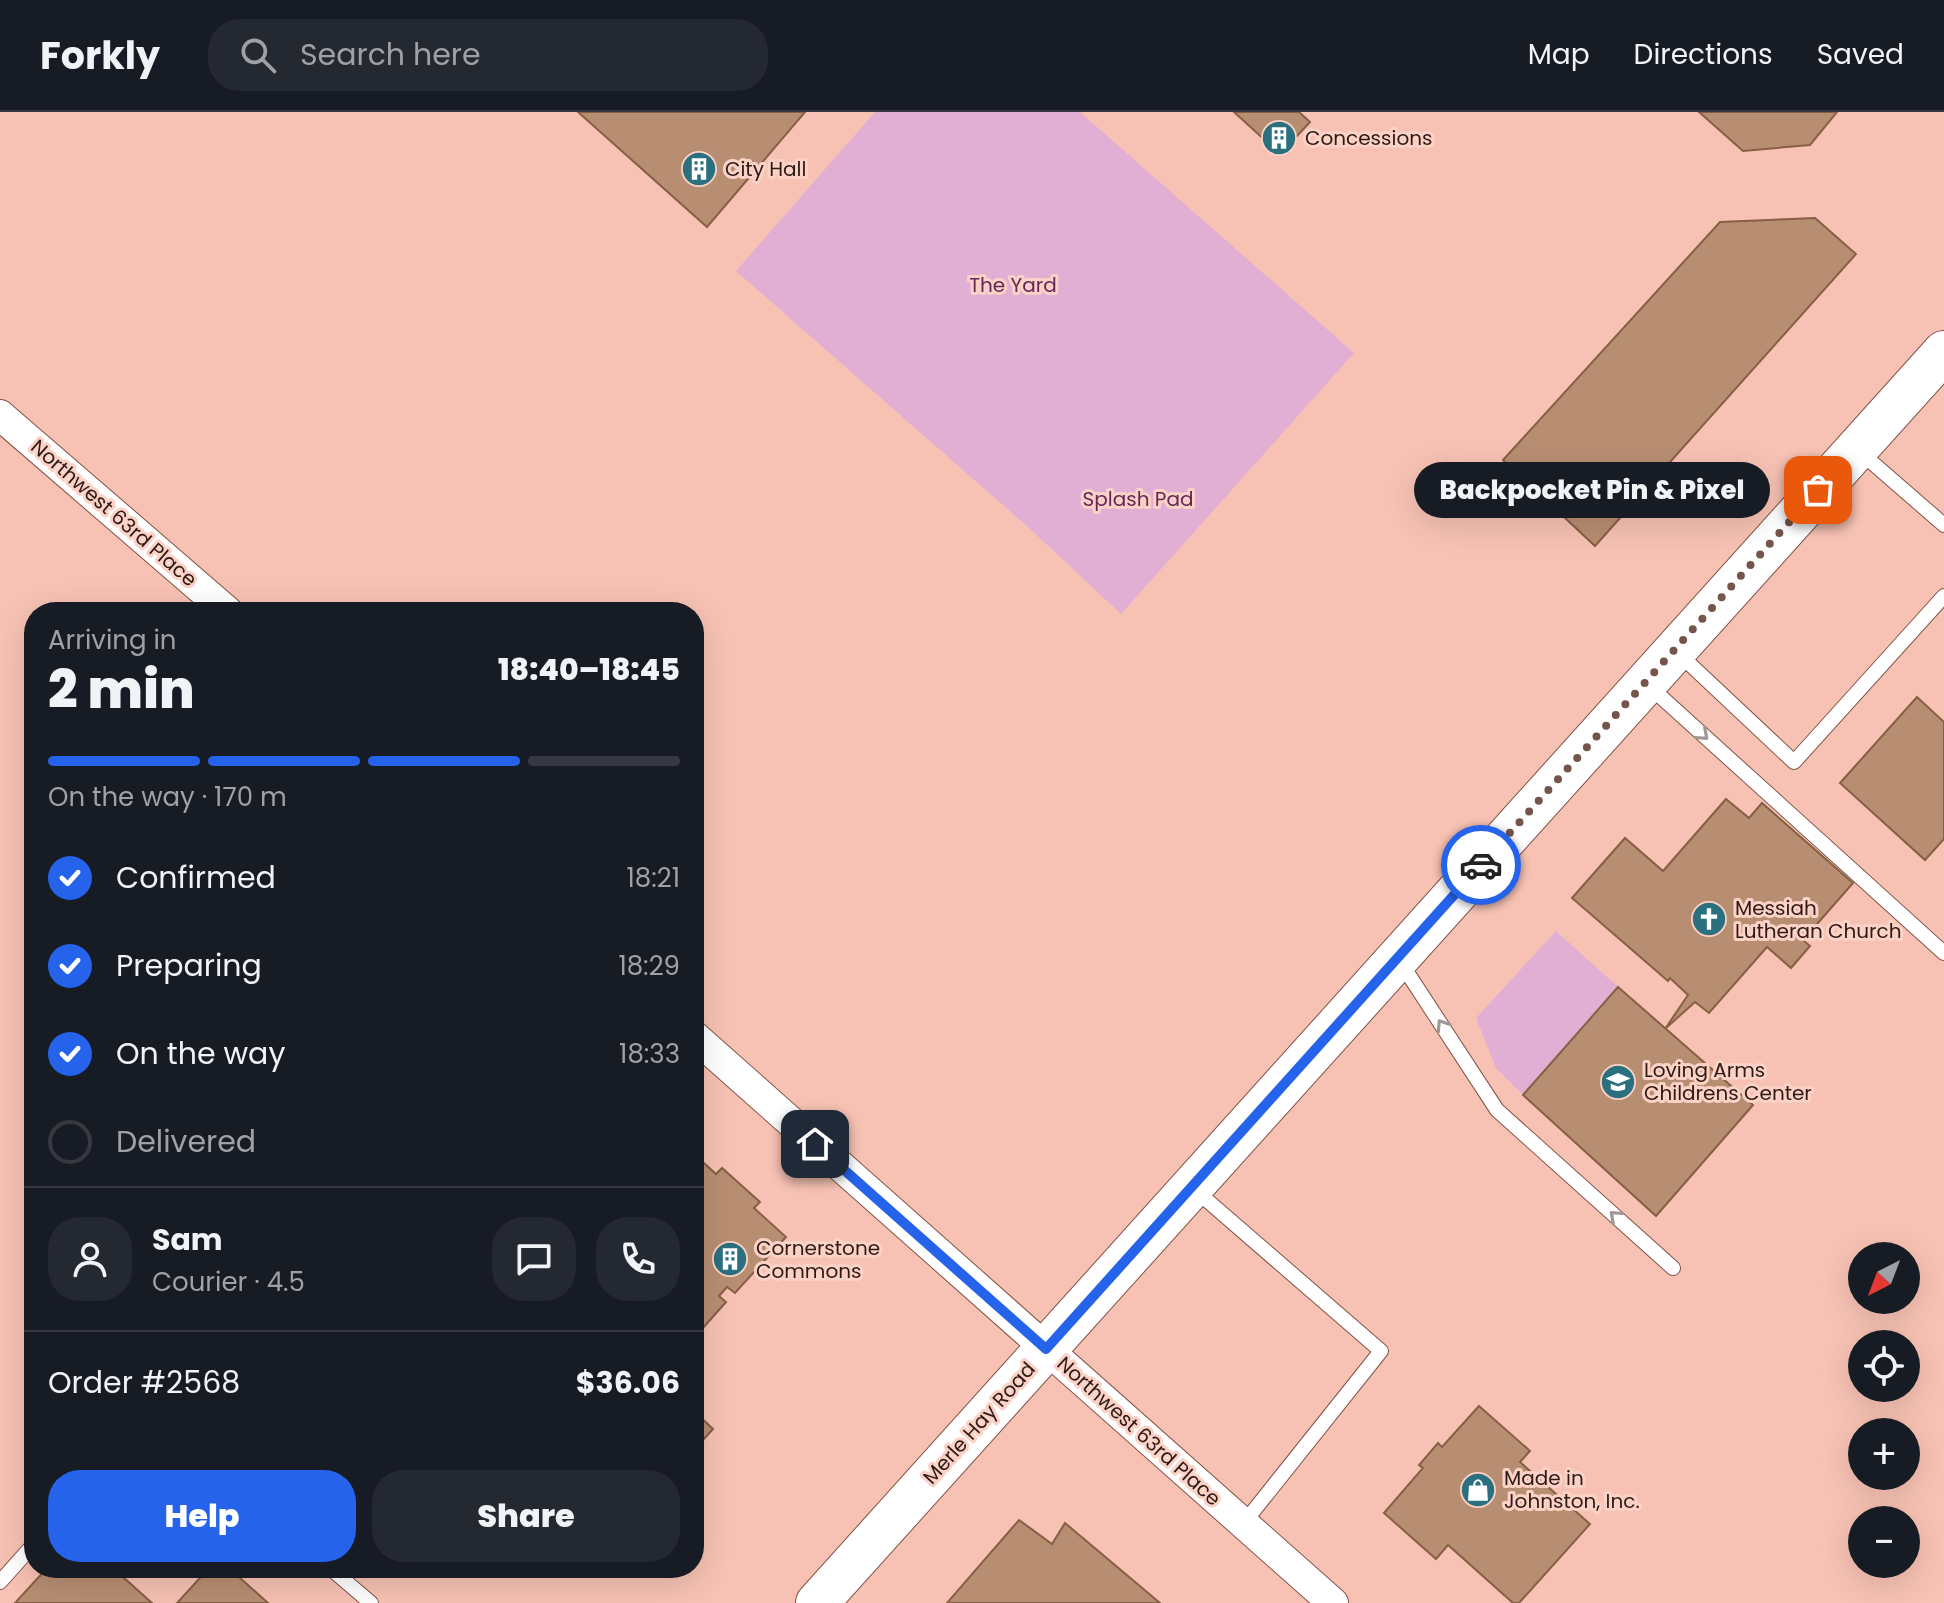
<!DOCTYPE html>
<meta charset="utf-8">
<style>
:root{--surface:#171b24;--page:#242831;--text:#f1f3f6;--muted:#9ea1a6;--line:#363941;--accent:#2563eb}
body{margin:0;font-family:Poppins,sans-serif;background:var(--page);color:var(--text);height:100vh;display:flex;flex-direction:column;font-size:30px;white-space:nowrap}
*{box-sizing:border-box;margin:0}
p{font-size:26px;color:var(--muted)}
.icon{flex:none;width:44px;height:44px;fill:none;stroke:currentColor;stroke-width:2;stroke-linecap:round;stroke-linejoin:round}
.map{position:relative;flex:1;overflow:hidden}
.panel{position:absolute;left:24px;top:490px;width:680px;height:976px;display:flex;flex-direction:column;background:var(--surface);border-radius:32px;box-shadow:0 8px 32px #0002}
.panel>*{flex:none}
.needle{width:52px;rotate:222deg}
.tools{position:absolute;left:1848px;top:1130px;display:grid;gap:16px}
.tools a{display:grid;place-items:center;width:72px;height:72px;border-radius:50%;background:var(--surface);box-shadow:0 8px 32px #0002;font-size:40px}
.pin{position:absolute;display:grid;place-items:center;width:68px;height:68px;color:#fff;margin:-34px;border-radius:16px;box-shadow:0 4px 12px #0006}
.courier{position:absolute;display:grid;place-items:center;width:80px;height:80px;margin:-40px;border:6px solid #2563eb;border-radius:50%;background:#fff;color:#222;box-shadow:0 2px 10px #0007}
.bubble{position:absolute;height:56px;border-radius:28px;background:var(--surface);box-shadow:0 8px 32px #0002;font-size:26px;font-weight:800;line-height:56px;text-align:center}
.headline em{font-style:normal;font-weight:800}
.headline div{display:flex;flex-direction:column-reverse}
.headline{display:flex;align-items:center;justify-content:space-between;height:136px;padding:0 24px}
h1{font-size:52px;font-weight:800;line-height:60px}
.bar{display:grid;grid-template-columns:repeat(4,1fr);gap:12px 8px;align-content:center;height:96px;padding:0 24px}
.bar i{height:10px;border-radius:6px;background:var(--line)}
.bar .on{background:var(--accent)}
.bar p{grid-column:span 4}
.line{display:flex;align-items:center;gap:20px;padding:0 24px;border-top:2px solid var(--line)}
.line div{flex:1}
.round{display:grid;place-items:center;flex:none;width:84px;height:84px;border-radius:32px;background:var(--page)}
ol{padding:0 24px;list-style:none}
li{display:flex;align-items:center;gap:24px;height:88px}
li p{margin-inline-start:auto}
li .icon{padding:8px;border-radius:50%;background:var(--accent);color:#fff;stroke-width:4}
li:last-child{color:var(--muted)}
li i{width:44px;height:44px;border:4px solid var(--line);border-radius:50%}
.primary-button{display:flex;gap:16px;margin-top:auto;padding:16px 24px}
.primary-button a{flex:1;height:92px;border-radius:32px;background:var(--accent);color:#fff;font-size:32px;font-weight:800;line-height:92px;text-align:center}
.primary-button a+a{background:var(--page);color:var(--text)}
header{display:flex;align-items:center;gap:48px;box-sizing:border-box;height:112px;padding:0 40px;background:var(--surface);border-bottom:2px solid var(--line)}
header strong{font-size:38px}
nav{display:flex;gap:44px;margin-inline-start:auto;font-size:28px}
.search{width:560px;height:72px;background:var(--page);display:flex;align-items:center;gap:20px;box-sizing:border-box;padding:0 28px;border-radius:32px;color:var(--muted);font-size:30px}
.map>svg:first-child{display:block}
.green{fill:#e1afd4}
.building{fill:#b88e72;stroke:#865f44;stroke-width:2}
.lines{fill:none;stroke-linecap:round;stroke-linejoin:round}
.service-casing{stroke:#805246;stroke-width:16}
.minor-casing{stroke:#805246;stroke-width:32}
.secondary-casing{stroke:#805246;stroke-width:44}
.service{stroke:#fff;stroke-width:14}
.minor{stroke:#fff;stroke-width:30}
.secondary{stroke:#fff;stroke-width:42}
.oneway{stroke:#a09896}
.done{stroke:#74554c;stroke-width:8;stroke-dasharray:0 14.4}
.route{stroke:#2563eb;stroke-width:10}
.labels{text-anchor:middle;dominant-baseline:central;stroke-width:6;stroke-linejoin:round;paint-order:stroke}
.poi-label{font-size:20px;fill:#2d1a15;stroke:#fdd2c6;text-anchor:start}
.park-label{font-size:20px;fill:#67255a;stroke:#fdd2c6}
.street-label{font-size:20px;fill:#2d1a15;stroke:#fdd2c6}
</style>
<header>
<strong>Forkly</strong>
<div class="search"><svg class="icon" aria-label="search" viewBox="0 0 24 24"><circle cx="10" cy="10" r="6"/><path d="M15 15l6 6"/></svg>Search here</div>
<nav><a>Map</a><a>Directions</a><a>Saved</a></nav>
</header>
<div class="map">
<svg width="1944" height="1491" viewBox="0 0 1944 1491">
<rect width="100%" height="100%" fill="#f7c2b3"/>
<g class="green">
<polygon points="875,0 1080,0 1354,241 1121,502 1028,415 736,159"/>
<polygon points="1556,819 1618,875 1523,983 1496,956 1476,906"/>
</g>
<g class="building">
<polygon points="578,0 805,0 707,115"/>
<polygon points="1234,0 1299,0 1310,10 1280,42"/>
<polygon points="1699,0 1837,0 1810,33 1743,39"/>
<polygon points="1815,106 1856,142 1595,434 1503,348 1720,110"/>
<polygon points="1917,585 1944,610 1944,727 1925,748 1840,671"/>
<polygon points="1726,687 1749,706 1762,691 1853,771 1803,828 1810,834 1791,856 1767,835 1709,901 1695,890 1665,917 1688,883 1670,866 1668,869 1572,786 1625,726 1663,759"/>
<polygon points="1618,875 1753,993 1656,1104 1523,983"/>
<polygon points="694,1042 716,1062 722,1056 760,1090 754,1096 786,1125 735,1181 727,1175 719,1184 726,1190 694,1226"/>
<polygon points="1479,1294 1530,1339 1520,1350 1590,1412 1519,1491 1513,1491 1448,1433 1436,1447 1384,1401 1423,1356 1419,1353 1438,1331 1442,1335"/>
<polygon points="694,1299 713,1317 694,1338"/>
<polygon points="1019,1408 1052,1432 1065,1411 1160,1491 947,1491"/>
<polygon points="47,1456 113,1456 152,1491 15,1491"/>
<polygon points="209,1456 229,1456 268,1491 177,1491"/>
</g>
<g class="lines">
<g class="service-casing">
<g id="service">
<polyline points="1860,340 1944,413"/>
<polyline points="1678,541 1794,650 1944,484"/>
<polyline points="1649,574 1944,841"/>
<polyline points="1399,848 1497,998 1673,1156"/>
<polyline points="1194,1077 1381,1239 1243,1412"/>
<polyline points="330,1456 371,1491"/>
<polyline points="0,1470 34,1432"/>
</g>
</g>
<g class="minor-casing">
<g id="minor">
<polyline points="0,303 228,500"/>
<polyline points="694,924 1333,1491"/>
</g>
</g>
<g class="secondary-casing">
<polyline id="secondary" points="817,1491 1944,240"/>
</g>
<use href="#service" class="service"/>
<use href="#minor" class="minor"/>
<use href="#secondary" class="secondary"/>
</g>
<defs><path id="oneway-chevron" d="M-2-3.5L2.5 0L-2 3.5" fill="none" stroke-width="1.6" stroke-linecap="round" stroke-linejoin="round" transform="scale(2)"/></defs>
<g class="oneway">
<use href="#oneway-chevron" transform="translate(1703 623) rotate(42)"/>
<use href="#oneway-chevron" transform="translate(1442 913) rotate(-123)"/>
<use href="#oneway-chevron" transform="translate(1615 1104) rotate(-138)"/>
</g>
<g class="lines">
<polyline class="done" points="1481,753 1818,378"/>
<polyline class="route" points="815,1032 1046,1237 1481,753"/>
</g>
<defs>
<g id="building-disc" transform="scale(1.8)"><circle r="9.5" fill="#2b707f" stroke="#fdd2c6"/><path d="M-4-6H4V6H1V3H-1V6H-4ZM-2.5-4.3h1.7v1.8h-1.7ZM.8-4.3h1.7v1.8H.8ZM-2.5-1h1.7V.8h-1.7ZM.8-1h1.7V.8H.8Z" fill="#fff"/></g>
<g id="church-disc" transform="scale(1.8)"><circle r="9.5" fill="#2b707f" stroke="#fdd2c6"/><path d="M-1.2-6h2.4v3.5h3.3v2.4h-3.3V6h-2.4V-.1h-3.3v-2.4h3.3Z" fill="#fff"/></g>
<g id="school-disc" transform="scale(1.8)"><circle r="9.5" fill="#2b707f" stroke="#fdd2c6"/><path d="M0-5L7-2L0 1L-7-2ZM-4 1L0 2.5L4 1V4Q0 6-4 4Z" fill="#fff"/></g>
<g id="shop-disc" transform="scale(1.8)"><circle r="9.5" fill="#2b707f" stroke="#fdd2c6"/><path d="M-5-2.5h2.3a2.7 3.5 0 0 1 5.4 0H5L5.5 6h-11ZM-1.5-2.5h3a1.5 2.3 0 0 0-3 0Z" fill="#fff"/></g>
</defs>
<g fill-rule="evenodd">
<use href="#building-disc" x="1279" y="26"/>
<use href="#building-disc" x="699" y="57"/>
<use href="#church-disc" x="1709" y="807"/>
<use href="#school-disc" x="1618" y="970"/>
<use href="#building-disc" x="730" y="1147"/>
<use href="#shop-disc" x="1478" y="1378"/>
</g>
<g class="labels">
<g class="poi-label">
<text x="1305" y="26">Concessions</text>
<text x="725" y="57">City Hall</text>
<text x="1735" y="796">Messiah<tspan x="1735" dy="23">Lutheran Church</tspan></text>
<text x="1644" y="958">Loving Arms<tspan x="1644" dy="23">Childrens Center</tspan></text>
<text x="756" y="1136">Cornerstone<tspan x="756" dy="23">Commons</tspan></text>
<text x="1504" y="1366">Made in<tspan x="1504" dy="23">Johnston, Inc.</tspan></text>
</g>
<g class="park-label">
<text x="1013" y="173">The Yard</text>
<text x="1138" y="387">Splash Pad</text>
</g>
<g class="street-label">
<text transform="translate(114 401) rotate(41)">Northwest 63rd Place</text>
<text transform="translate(979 1311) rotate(-48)">Merle Hay Road</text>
<text transform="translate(1139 1319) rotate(42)">Northwest 63rd Place</text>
</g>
</g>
</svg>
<div class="tools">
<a><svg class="needle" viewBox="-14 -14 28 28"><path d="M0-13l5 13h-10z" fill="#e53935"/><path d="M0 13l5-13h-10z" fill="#9ea1a6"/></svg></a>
<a><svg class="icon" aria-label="locate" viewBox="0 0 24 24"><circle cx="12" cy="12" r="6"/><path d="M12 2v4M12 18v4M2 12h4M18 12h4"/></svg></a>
<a>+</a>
<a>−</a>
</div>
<div class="pin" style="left:1818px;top:378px;background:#ea580c"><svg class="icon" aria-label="bag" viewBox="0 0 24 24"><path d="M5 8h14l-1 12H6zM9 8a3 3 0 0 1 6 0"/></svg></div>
<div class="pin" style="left:815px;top:1032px;background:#1f2937"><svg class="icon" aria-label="home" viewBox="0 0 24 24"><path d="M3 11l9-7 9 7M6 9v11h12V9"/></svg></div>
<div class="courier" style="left:1481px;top:753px"><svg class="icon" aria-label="car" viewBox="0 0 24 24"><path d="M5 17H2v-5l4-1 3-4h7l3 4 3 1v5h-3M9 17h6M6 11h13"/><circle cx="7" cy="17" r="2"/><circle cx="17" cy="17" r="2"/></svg></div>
<div class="bubble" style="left:1414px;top:350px;width:356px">Backpocket Pin &amp; Pixel</div>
<section class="panel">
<div class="headline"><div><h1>2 min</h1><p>Arriving in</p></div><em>18:40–18:45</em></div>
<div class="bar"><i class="on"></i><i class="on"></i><i class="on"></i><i></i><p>On the way · 170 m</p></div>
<ol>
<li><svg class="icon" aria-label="check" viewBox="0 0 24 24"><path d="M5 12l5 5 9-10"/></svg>Confirmed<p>18:21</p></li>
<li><svg class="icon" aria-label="check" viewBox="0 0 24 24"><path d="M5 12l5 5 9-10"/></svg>Preparing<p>18:29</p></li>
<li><svg class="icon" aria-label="check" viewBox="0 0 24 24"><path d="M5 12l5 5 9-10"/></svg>On the way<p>18:33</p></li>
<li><i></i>Delivered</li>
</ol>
<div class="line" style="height:144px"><a class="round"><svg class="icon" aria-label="person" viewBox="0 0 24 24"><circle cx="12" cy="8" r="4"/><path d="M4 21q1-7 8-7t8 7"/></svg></a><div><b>Sam</b><p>Courier · 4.5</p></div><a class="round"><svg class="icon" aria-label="chat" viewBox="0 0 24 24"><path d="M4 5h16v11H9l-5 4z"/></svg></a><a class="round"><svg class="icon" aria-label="phone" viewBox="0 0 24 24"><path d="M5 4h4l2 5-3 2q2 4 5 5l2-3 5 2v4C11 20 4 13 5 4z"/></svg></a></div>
<div class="line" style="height:104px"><div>Order #2568</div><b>$36.06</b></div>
<div class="primary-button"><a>Help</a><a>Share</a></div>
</section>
</div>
